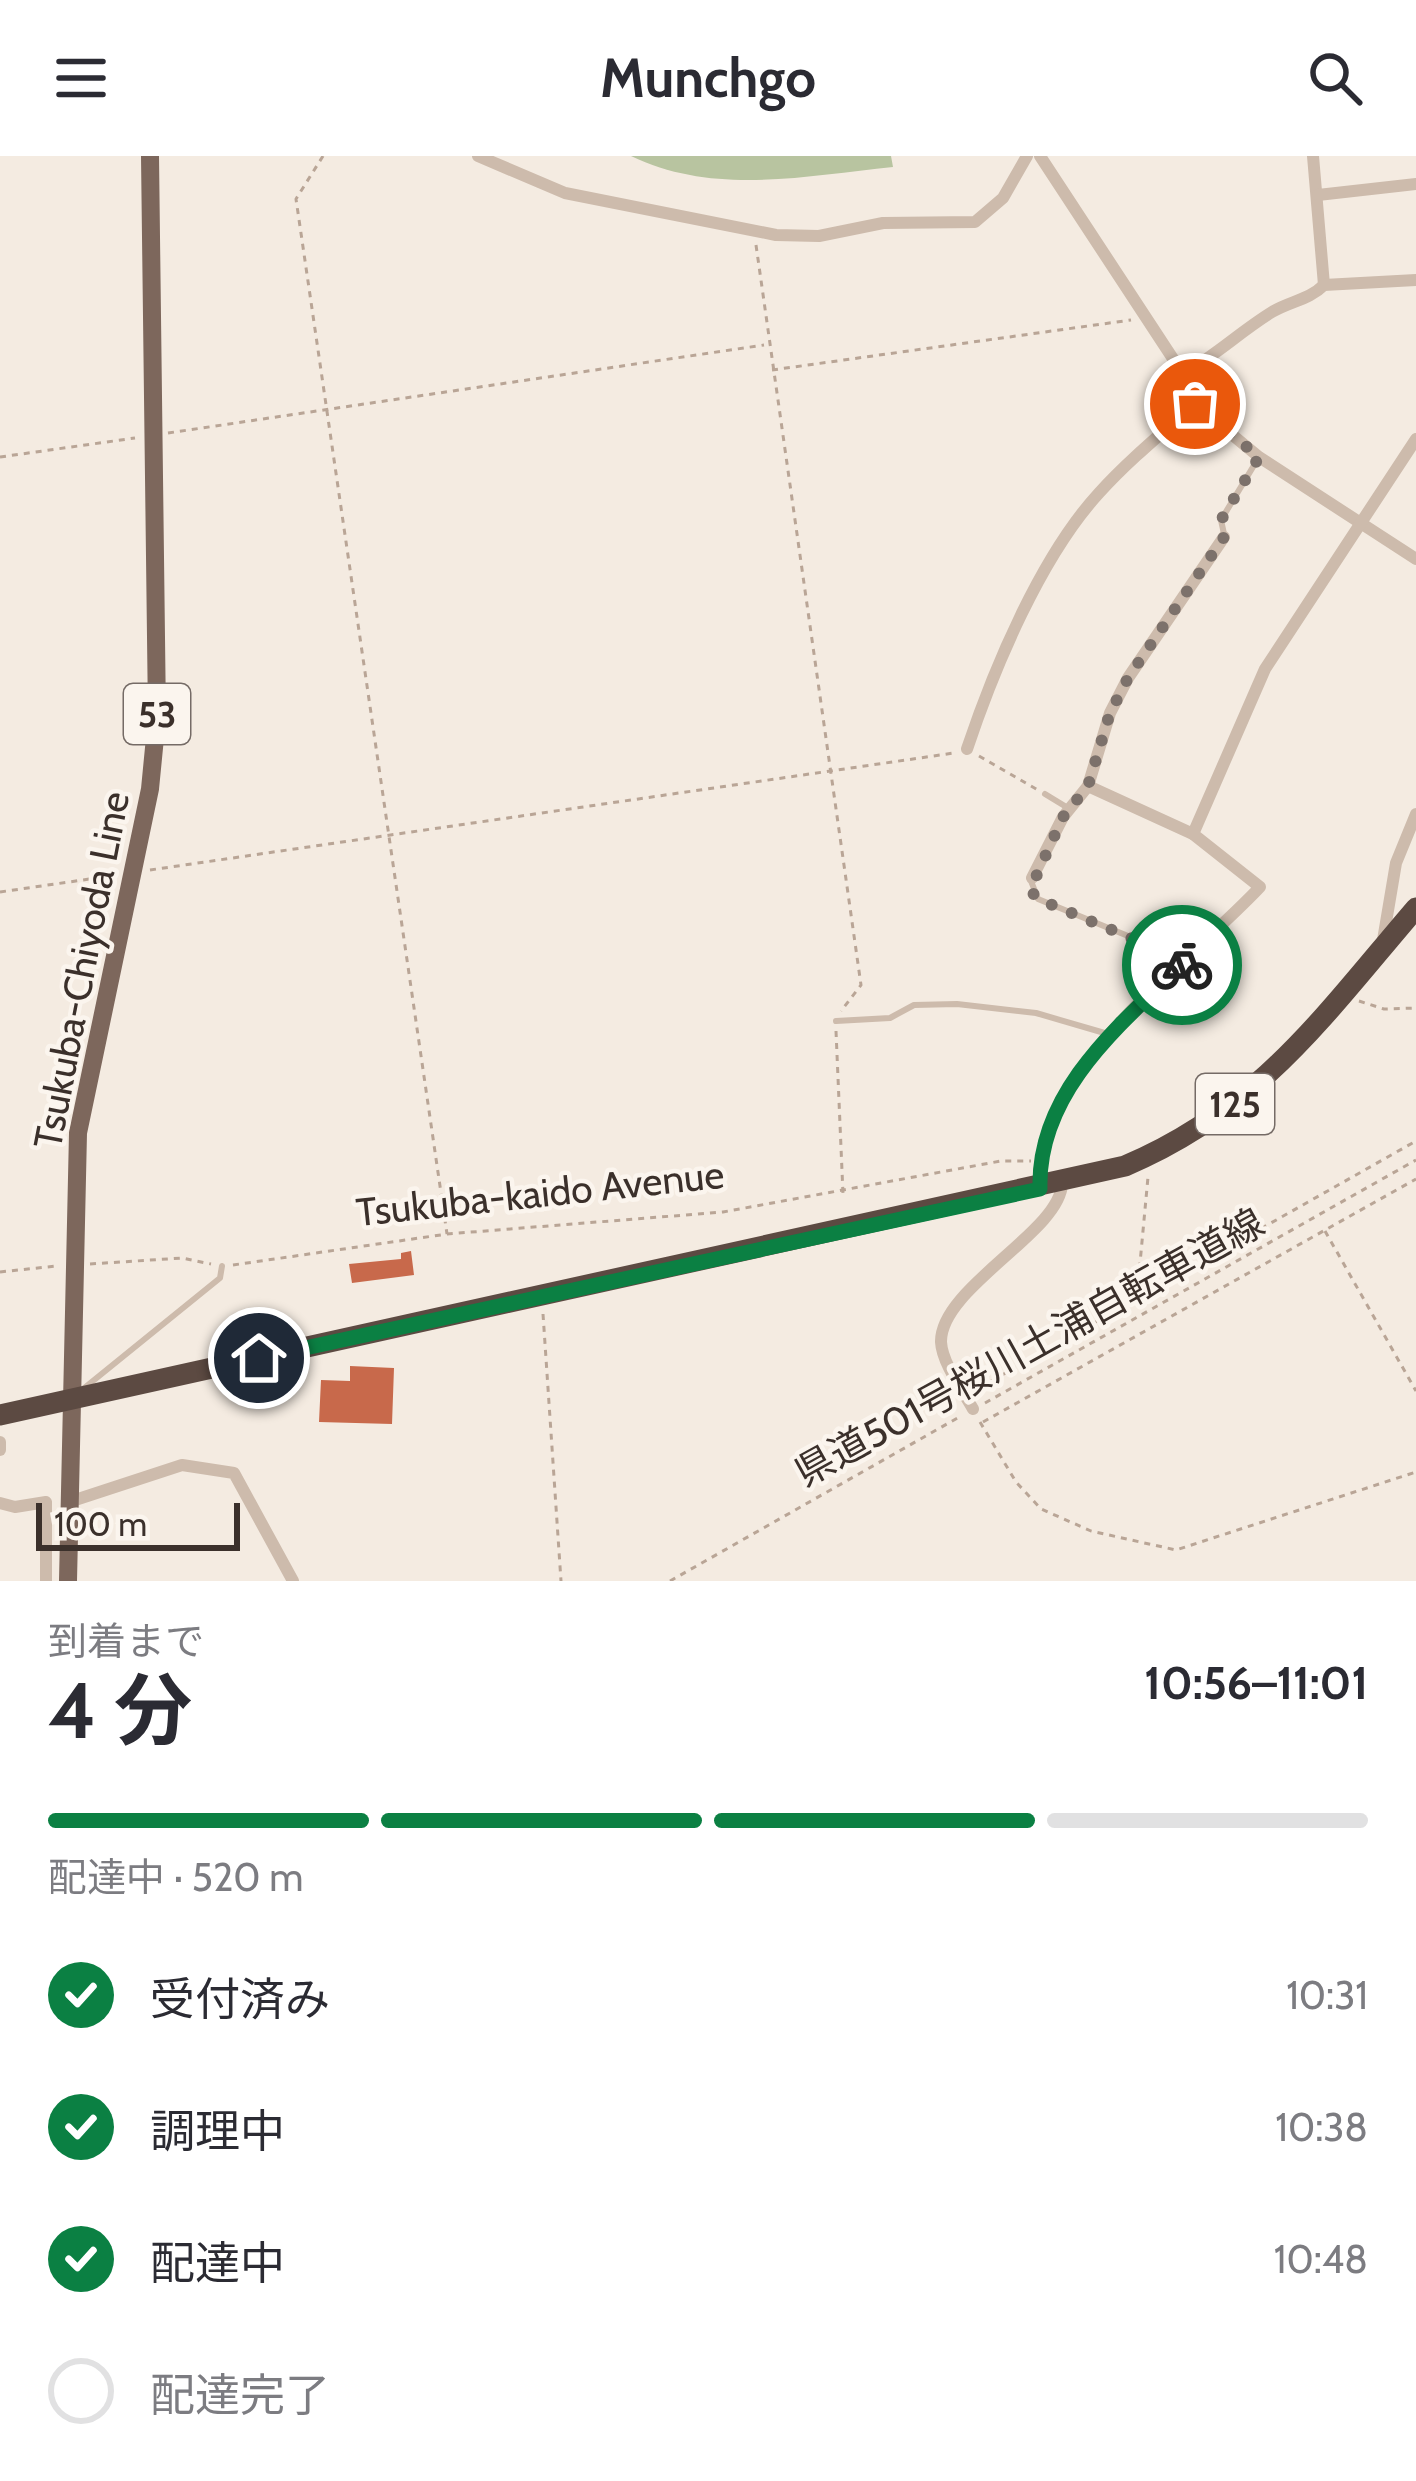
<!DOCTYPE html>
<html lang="ja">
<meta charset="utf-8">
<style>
:root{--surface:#fff;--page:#f7f7f7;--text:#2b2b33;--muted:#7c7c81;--line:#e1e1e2;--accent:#0b8043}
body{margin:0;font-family:Cabin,"Noto Sans JP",sans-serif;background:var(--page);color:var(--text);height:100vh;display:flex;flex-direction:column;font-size:45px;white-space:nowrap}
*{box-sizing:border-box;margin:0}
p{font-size:39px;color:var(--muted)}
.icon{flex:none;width:66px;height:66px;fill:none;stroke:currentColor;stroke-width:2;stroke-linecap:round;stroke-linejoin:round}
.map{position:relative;height:1425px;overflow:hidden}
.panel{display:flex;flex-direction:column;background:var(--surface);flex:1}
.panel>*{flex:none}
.scale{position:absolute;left:36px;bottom:30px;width:204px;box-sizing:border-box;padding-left:12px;border:6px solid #3b302b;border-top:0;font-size:33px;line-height:42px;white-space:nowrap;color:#3b302b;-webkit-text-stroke:9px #fbf5ee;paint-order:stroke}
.pin{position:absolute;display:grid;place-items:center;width:102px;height:102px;color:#fff;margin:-51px;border:6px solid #fff;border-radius:50%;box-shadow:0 3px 12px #0007}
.courier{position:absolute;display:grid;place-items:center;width:120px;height:120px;margin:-60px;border:9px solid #0b8043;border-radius:50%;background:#fff;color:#222;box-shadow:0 3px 15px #0007}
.headline em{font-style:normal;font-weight:700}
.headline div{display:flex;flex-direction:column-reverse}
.headline{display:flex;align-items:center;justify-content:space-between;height:204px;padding:0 48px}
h1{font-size:78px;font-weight:700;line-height:90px}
.bar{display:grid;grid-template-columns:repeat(4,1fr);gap:18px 12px;align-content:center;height:144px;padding:0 48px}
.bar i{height:15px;border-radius:9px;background:var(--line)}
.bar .active{background:var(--accent)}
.bar p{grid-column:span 4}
ol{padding:0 48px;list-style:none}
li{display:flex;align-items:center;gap:36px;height:132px}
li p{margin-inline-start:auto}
li .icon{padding:12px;border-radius:50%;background:var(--accent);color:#fff;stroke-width:4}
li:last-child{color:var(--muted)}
li i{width:66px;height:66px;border:6px solid var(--line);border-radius:50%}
header{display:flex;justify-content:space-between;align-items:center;height:156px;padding:0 48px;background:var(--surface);font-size:54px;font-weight:700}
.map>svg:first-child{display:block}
.green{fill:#b8c4a0}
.building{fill:#c8694b}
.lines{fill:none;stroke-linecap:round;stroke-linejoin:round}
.path{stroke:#b9a596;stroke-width:3;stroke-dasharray:6 6;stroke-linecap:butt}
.lane{stroke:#cdbbac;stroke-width:6}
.street{stroke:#cdbbac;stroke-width:12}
.primary{stroke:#7d675c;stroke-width:18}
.highway{stroke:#5c4a42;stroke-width:21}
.done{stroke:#7c716b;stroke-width:12;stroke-dasharray:0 21.6}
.route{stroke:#0b8043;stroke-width:15}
.labels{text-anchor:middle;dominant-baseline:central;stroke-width:9;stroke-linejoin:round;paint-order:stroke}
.shield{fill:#fbf5ee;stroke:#756b66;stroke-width:3}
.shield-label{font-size:36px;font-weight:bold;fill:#3b302b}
.street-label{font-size:39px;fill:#3b302b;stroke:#fbf5ee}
</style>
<header><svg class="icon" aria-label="menu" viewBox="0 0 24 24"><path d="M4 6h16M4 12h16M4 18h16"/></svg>Munchgo<svg class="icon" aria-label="search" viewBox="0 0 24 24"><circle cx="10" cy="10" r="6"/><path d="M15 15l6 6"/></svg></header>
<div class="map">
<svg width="1416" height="1425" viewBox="0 0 1416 1425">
<rect width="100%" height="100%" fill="#f4ebe1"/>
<path class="green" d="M631,0H891L893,11C804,20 714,40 631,0Z"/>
<g class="building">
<polygon points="411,1095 414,1119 352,1127 349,1108 401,1103 401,1097"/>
<polygon points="350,1210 394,1212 392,1268 319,1266 321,1224 350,1225"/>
</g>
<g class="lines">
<g class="path">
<polyline points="323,0 296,43 447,1078"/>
<polyline points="756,89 861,829 841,855"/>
<polyline points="772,214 1131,164"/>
<polyline points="168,277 764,189"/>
<polyline points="0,301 135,282"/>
<polyline points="979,600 1038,634"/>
<polyline points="150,714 954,597"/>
<polyline points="0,736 117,719"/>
<polyline points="1359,845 1384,853 1416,852"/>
<polyline points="836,875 843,1038"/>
<polyline points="1325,1075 1416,1235"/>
<polyline points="90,1108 182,1102 211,1108"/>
<polyline points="233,1109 447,1078 723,1056 1001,1005 1031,1005"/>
<polyline points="0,1116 56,1110"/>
<polyline points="1143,1136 1139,1118 1148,1021"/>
<polyline points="543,1158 561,1425"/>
<polyline points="979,1232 1416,985"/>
<polyline points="985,1247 1416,1004"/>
<polyline points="980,1266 1016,1326 1041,1353 1091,1375 1176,1394 1416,1316"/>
<polyline points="983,1266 1416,1023"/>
<polyline points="670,1425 961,1260"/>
</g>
<g class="lane">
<polyline points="1224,378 1221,364 1259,301"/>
<polyline points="1045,638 1068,652"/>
<polyline points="1031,725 1038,743 1184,803"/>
<polyline points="836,865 890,862 914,849 957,848 1036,857 1108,878"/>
<polyline points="83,1233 220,1122 222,1110"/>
</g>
<g class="street">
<polyline points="478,0 565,37 776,79 819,80 883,67 975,66 1003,42 1027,0"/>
<polyline points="1040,0 1183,218 1195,248 1259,301 1416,403"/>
<polyline points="1313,0 1324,129"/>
<polyline points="1318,39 1416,28"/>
<path d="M1183,218C1215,200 1241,175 1272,156C1290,145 1309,144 1324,129L1416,124"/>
<path d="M967,593C994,512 1041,400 1099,337C1128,305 1162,277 1195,248"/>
<polyline points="1088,630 1193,678"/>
<polyline points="1032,722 1063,661 1088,630 1110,557 1128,522 1224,381"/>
<polyline points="1382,790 1396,707 1416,658"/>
<path d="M1039,1030C1036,912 1186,810 1260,731L1193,678L1265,513L1416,283"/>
<path d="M973,1253C963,1235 942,1207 941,1186C940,1132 1060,1076 1062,1028"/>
<polyline points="0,1286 0,1294"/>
<polyline points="69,1346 182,1309 234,1317 293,1425"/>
<polyline points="0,1347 15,1351 46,1346 46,1425"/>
</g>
<polyline class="primary" points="68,1425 78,977 150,633 157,561 150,0"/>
<path class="highway" d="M0,1259L1125,1010C1260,953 1324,859 1416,752"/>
</g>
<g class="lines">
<polyline class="done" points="1182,809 1186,805 1038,743 1030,734 1063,661 1088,630 1110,557 1128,522 1224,381 1221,364 1259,301 1195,248"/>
<path class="route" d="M259,1202L1040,1033C1037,937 1118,870 1182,809"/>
</g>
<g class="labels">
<g class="shield">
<rect x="124" y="528" width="66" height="60" rx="9"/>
<rect x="1196" y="918" width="78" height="60" rx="9"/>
</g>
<g class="shield-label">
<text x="157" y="558">53</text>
<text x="1235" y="948">125</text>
</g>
<g class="street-label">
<text transform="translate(81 814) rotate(-79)">Tsukuba-Chiyoda Line</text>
<text transform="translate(540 1037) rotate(-6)">Tsukuba-kaido Avenue</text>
<text transform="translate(1029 1191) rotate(-29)">県道501号桜川土浦自転車道線</text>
</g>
</g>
</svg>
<div class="scale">100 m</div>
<div class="pin" style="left:1195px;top:248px;background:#ea580c"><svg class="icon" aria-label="bag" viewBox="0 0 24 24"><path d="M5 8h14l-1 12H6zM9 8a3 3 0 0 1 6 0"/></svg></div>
<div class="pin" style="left:259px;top:1202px;background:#1f2937"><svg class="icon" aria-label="home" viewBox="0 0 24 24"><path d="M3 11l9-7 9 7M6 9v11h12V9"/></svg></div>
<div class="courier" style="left:1182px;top:809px"><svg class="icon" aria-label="bike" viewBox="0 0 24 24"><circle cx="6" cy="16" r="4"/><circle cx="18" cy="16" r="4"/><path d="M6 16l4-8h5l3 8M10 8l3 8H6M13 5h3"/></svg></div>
</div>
<section class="panel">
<div class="headline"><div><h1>4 分</h1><p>到着まで</p></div><em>10:56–11:01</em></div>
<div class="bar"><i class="active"></i><i class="active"></i><i class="active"></i><i></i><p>配達中 · 520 m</p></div>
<ol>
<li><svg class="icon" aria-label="check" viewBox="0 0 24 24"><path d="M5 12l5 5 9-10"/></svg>受付済み<p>10:31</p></li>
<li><svg class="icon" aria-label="check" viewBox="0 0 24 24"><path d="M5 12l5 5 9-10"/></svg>調理中<p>10:38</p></li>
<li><svg class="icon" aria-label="check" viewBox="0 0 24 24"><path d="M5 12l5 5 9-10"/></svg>配達中<p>10:48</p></li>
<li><i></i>配達完了</li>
</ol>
</section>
